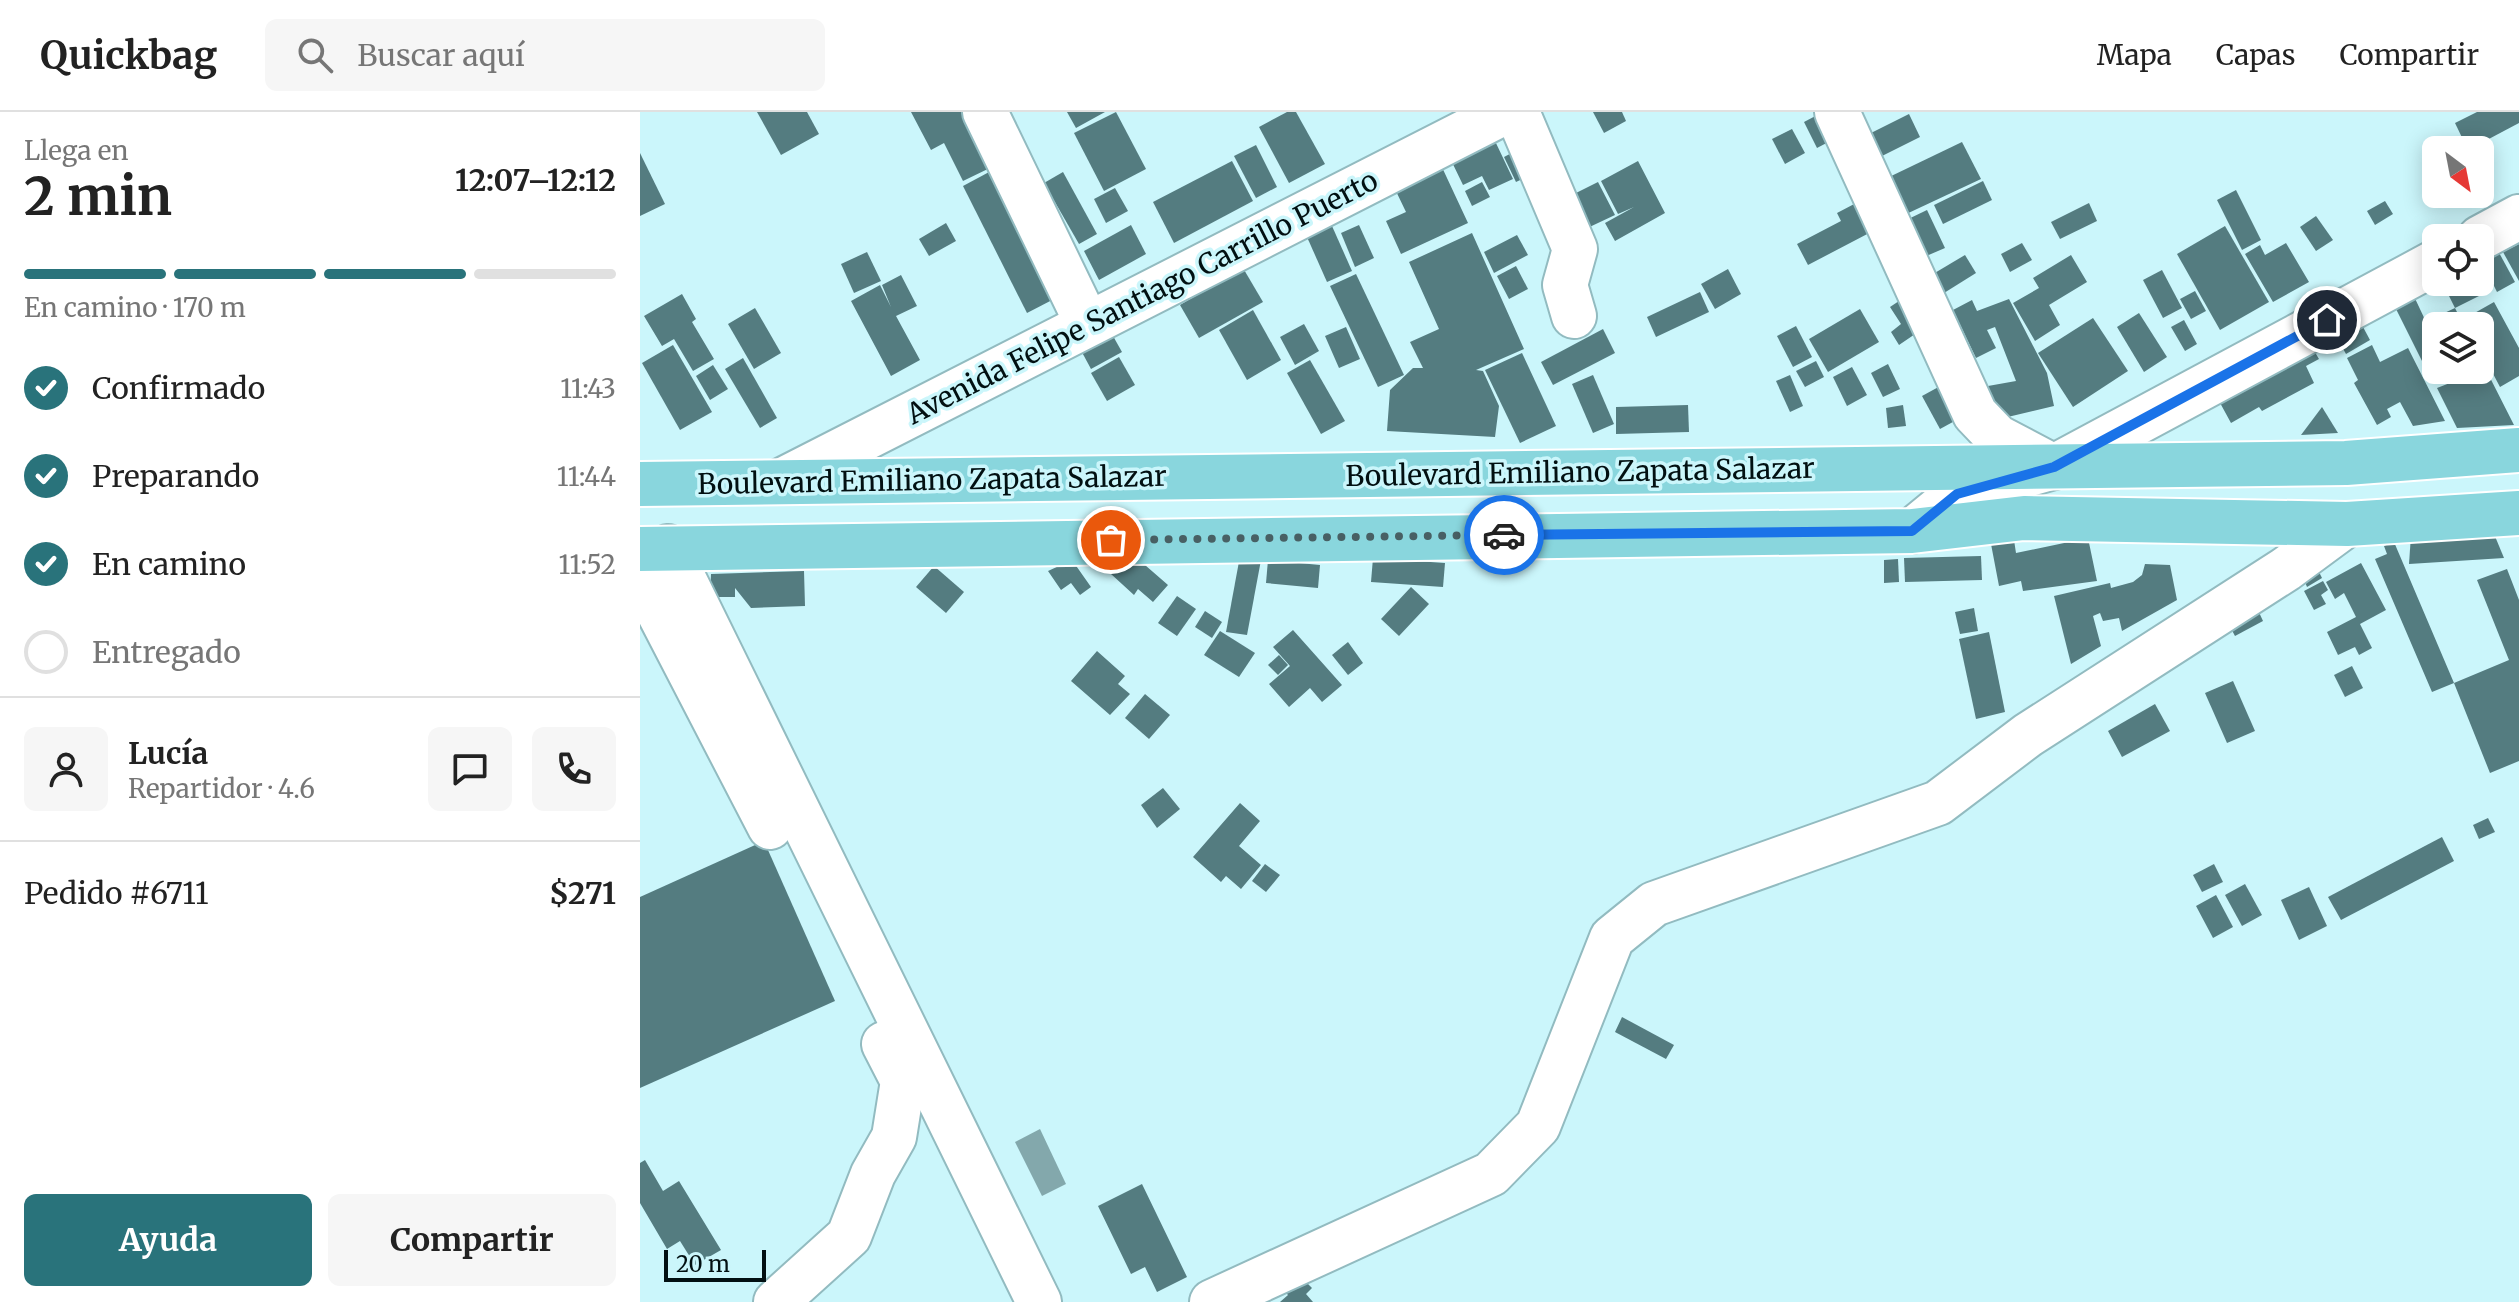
<!DOCTYPE html>
<html lang="es">
<meta charset="utf-8">
<style>
:root{--surface:#fff;--page:#f6f6f6;--text:#222;--muted:#767676;--line:#e0e0e0;--accent:#29737b}
body{margin:0;font-family:Merriweather,serif;background:var(--page);color:var(--text);height:100vh;display:flex;flex-direction:column;font-size:30px;white-space:nowrap}
*{box-sizing:border-box;margin:0}
p{font-size:26px;color:var(--muted)}
.icon{flex:none;width:44px;height:44px;fill:none;stroke:currentColor;stroke-width:2;stroke-linecap:round;stroke-linejoin:round}
.map{position:relative;flex:1;overflow:hidden}
.drawer{display:flex;flex-direction:column;background:var(--surface);width:640px}
.drawer>*{flex:none}
.needle{width:52px;rotate:148deg}
.buttons{position:absolute;left:1782px;top:24px;display:grid;gap:16px}
.buttons a{display:grid;place-items:center;width:72px;height:72px;border-radius:12px;background:var(--surface);box-shadow:0 4px 20px #0003;font-size:40px}
.scale{position:absolute;left:24px;bottom:20px;width:102px;box-sizing:border-box;padding-left:8px;border:4px solid #021012;border-top:0;font-size:22px;line-height:28px;white-space:nowrap;color:#021012;-webkit-text-stroke:6px #cbf6fb;paint-order:stroke}
.pin{position:absolute;display:grid;place-items:center;width:68px;height:68px;color:#fff;margin:-34px;border:4px solid #fff;border-radius:50%;box-shadow:0 2px 8px #0007}
.courier{position:absolute;display:grid;place-items:center;width:80px;height:80px;margin:-40px;border:6px solid #1a73e8;border-radius:50%;background:#fff;color:#222;box-shadow:0 2px 10px #0007}
.head em{font-style:normal;font-weight:700}
.head div{display:flex;flex-direction:column-reverse}
.head{display:flex;align-items:center;justify-content:space-between;height:136px;padding:0 24px}
h1{font-size:52px;font-weight:700;line-height:60px}
.bar{display:grid;grid-template-columns:repeat(4,1fr);gap:12px 8px;align-content:center;height:96px;padding:0 24px}
.bar i{height:10px;border-radius:6px;background:var(--line)}
.bar .active{background:var(--accent)}
.bar p{grid-column:span 4}
.line{display:flex;align-items:center;gap:20px;padding:0 24px;border-top:2px solid var(--line)}
.line div{flex:1}
.round{display:grid;place-items:center;flex:none;width:84px;height:84px;border-radius:12px;background:var(--page)}
ol{padding:0 24px;list-style:none}
li{display:flex;align-items:center;gap:24px;height:88px}
li p{margin-inline-start:auto}
li .icon{padding:8px;border-radius:50%;background:var(--accent);color:#fff;stroke-width:4}
li:last-child{color:var(--muted)}
li i{width:44px;height:44px;border:4px solid var(--line);border-radius:50%}
.action{display:flex;gap:16px;margin-top:auto;padding:16px 24px}
.action a{flex:1;height:92px;border-radius:12px;background:var(--accent);color:#fff;font-size:32px;font-weight:700;line-height:92px;text-align:center}
.action a+a{background:var(--page);color:var(--text)}
header{display:flex;align-items:center;gap:48px;box-sizing:border-box;height:112px;padding:0 40px;background:var(--surface);border-bottom:2px solid var(--line)}
header strong{font-size:38px}
nav{display:flex;gap:44px;margin-inline-start:auto;font-size:28px}
.search{width:560px;height:72px;background:var(--page);display:flex;align-items:center;gap:20px;box-sizing:border-box;padding:0 28px;border-radius:12px;color:var(--muted);font-size:30px}
main{display:flex;flex:1;min-height:0}
.map>svg:first-child{display:block}
.water{fill:#83a8ac}
.building{fill:#547c80}
.lines{fill:none;stroke-linecap:round;stroke-linejoin:round}
.minor-casing{stroke:#92bbc0;stroke-width:48}
.major-casing{stroke:#fff;stroke-width:48}
.minor{stroke:#fff;stroke-width:44}
.major{stroke:#89d6dd;stroke-width:44}
.done{stroke:#486064;stroke-width:8;stroke-dasharray:0 14.4}
.route{stroke:#1a73e8;stroke-width:10}
.labels{text-anchor:middle;dominant-baseline:central;stroke-width:7;stroke-linejoin:round;paint-order:stroke}
.street-label{font-size:28px;fill:#021012;stroke:#cbf6fb}
</style>
<header>
<strong>Quickbag</strong>
<div class="search"><svg class="icon" aria-label="search" viewBox="0 0 24 24"><circle cx="10" cy="10" r="6"/><path d="M15 15l6 6"/></svg>Buscar aquí</div>
<nav><a>Mapa</a><a>Capas</a><a>Compartir</a></nav>
</header>
<main>
<section class="drawer">
<div class="head"><div><h1>2 min</h1><p>Llega en</p></div><em>12:07–12:12</em></div>
<div class="bar"><i class="active"></i><i class="active"></i><i class="active"></i><i></i><p>En camino · 170 m</p></div>
<ol>
<li><svg class="icon" aria-label="check" viewBox="0 0 24 24"><path d="M5 12l5 5 9-10"/></svg>Confirmado<p>11:43</p></li>
<li><svg class="icon" aria-label="check" viewBox="0 0 24 24"><path d="M5 12l5 5 9-10"/></svg>Preparando<p>11:44</p></li>
<li><svg class="icon" aria-label="check" viewBox="0 0 24 24"><path d="M5 12l5 5 9-10"/></svg>En camino<p>11:52</p></li>
<li><i></i>Entregado</li>
</ol>
<div class="line" style="height:144px"><a class="round"><svg class="icon" aria-label="person" viewBox="0 0 24 24"><circle cx="12" cy="8" r="4"/><path d="M4 21q1-7 8-7t8 7"/></svg></a><div><b>Lucía</b><p>Repartidor · 4.6</p></div><a class="round"><svg class="icon" aria-label="chat" viewBox="0 0 24 24"><path d="M4 5h16v11H9l-5 4z"/></svg></a><a class="round"><svg class="icon" aria-label="phone" viewBox="0 0 24 24"><path d="M5 4h4l2 5-3 2q2 4 5 5l2-3 5 2v4C11 20 4 13 5 4z"/></svg></a></div>
<div class="line" style="height:104px"><div>Pedido #6711</div><b>$271</b></div>
<div class="action"><a>Ayuda</a><a>Compartir</a></div>
</section>
<div class="map">
<svg width="1879" height="1190" viewBox="0 0 1879 1190">
<rect width="100%" height="100%" fill="#cbf6fb"/>
<polygon class="water" points="400,1017 426,1072 402,1084 375,1030"/>
<g class="building">
<polygon points="117,0 167,0 179,22 141,43"/>
<polygon points="271,0 327,0 354,54 323,69 304,31 291,38"/>
<polygon points="427,0 465,0 436,16"/>
<polygon points="476,0 506,57 464,79 434,21"/>
<polygon points="647,0 656,0 685,52 649,71 619,15"/>
<polygon points="953,0 982,0 986,9 964,21"/>
<polygon points="1183,0 1196,26 1177,36 1164,10"/>
<polygon points="1837,0 1879,0 1879,11 1828,38 1815,11"/>
<polygon points="1269,2 1280,25 1242,44 1231,21"/>
<polygon points="1152,17 1165,41 1145,52 1132,27"/>
<polygon points="855,29 873,67 849,78 842,64 823,73 809,44"/>
<polygon points="1322,30 1341,67 1262,104 1245,67"/>
<polygon points="616,33 637,75 616,86 594,44"/>
<polygon points="887,33 899,59 876,70 864,45"/>
<polygon points="1847,37 1853,52 1840,57 1840,40"/>
<polygon points="0,41 25,92 0,104"/>
<polygon points="592,49 613,89 534,131 513,90"/>
<polygon points="998,49 1025,101 975,129 965,111 994,95 978,102 961,69"/>
<polygon points="800,51 828,111 761,142 746,109 766,100 753,73"/>
<polygon points="351,59 416,186 387,201 323,74"/>
<polygon points="423,60 457,122 439,132 404,71"/>
<polygon points="1343,69 1352,88 1303,112 1294,93"/>
<polygon points="842,70 850,85 832,94 825,79"/>
<polygon points="958,70 975,103 941,119 924,87"/>
<polygon points="475,76 488,99 466,111 454,87"/>
<polygon points="1596,78 1621,128 1602,138 1577,88"/>
<polygon points="1745,89 1753,102 1735,113 1727,99"/>
<polygon points="1218,90 1233,119 1168,153 1157,132 1201,109 1197,101"/>
<polygon points="1449,91 1457,109 1420,127 1411,110"/>
<polygon points="1287,98 1305,136 1277,148 1260,111"/>
<polygon points="1676,104 1693,128 1676,139 1660,115"/>
<polygon points="306,111 316,129 289,144 279,127"/>
<polygon points="491,113 506,142 459,168 444,139"/>
<polygon points="719,113 734,146 715,155 701,121"/>
<polygon points="692,114 712,159 687,170 667,125"/>
<polygon points="1585,114 1629,190 1580,218 1537,142"/>
<polygon points="832,121 884,237 836,258 843,259 859,294 855,325 747,319 750,278 773,256 783,256 770,230 799,217 769,150"/>
<polygon points="877,123 888,143 854,161 844,140"/>
<polygon points="1382,131 1392,148 1370,160 1361,142"/>
<polygon points="1646,131 1669,170 1633,190 1605,142 1620,133 1625,143"/>
<polygon points="1879,132 1879,169 1863,140"/>
<polygon points="1857,137 1875,170 1857,180 1840,146"/>
<polygon points="227,140 241,169 214,181 201,152"/>
<polygon points="1325,143 1336,161 1304,181 1293,162"/>
<polygon points="1431,143 1447,170 1409,193 1420,213 1395,229 1373,191 1399,176 1393,166"/>
<polygon points="876,154 888,177 869,187 857,164"/>
<polygon points="603,156 623,190 559,226 540,193"/>
<polygon points="1088,157 1101,182 1075,197 1061,172"/>
<polygon points="1522,158 1542,196 1523,206 1503,168"/>
<polygon points="716,162 764,263 738,275 690,174"/>
<polygon points="261,163 277,194 256,204 280,248 251,264 211,189 240,173 251,195 242,173"/>
<polygon points="1802,170 1834,170 1841,183 1815,196 1824,214 1805,214 1800,203 1815,196"/>
<polygon points="1771,178 1796,231 1796,258 1840,258 1840,246 1874,313 1817,316 1797,276 1815,269 1812,263 1793,271 1751,187"/>
<polygon points="1555,179 1566,199 1551,207 1540,187"/>
<polygon points="1060,180 1069,200 1016,225 1007,205"/>
<polygon points="42,182 56,207 52,210 74,247 53,259 34,227 22,234 4,204"/>
<polygon points="1262,187 1281,218 1259,233 1251,220 1261,212 1250,195"/>
<polygon points="1369,187 1407,261 1414,294 1355,308 1348,274 1376,269 1355,215 1347,218 1356,236 1336,246 1313,198 1332,188 1337,199"/>
<polygon points="1854,190 1879,236 1879,264 1860,275 1840,237 1840,214 1828,214 1824,207"/>
<polygon points="115,196 141,241 114,257 88,212"/>
<polygon points="1220,197 1239,230 1188,260 1169,227"/>
<polygon points="613,198 641,248 607,268 579,218"/>
<polygon points="1499,201 1527,245 1504,260 1477,215"/>
<polygon points="1716,202 1730,228 1706,242 1691,215"/>
<polygon points="1453,206 1488,259 1433,295 1398,241"/>
<polygon points="1544,208 1557,232 1545,239 1531,215"/>
<polygon points="664,212 679,239 655,253 640,225"/>
<polygon points="1156,214 1172,245 1153,255 1137,224"/>
<polygon points="468,215 482,240 451,257 437,231"/>
<polygon points="706,215 720,247 699,256 685,224"/>
<polygon points="963,217 975,241 913,273 901,250"/>
<polygon points="1667,227 1679,247 1666,254 1674,271 1622,299 1619,295 1591,311 1573,278"/>
<polygon points="33,233 72,300 40,318 2,251"/>
<polygon points="1732,233 1740,250 1768,236 1805,309 1773,314 1760,290 1747,297 1751,305 1737,313 1714,271 1718,268 1707,246"/>
<polygon points="882,241 916,314 880,331 845,258"/>
<polygon points="479,245 495,273 467,289 451,261"/>
<polygon points="103,246 137,306 120,316 85,257"/>
<polygon points="670,248 705,309 681,322 647,261"/>
<polygon points="1176,249 1184,265 1165,275 1156,259"/>
<polygon points="1248,252 1260,277 1243,285 1231,261"/>
<polygon points="73,253 88,277 70,288 56,264"/>
<polygon points="1212,255 1227,283 1207,294 1193,265"/>
<polygon points="953,263 974,312 953,321 932,272"/>
<polygon points="1150,263 1163,294 1150,300 1136,269"/>
<polygon points="1304,272 1322,305 1300,317 1282,284"/>
<polygon points="1048,293 1049,320 976,322 976,295"/>
<polygon points="1263,293 1266,314 1248,316 1246,296"/>
<polygon points="1682,295 1698,321 1661,323"/>
<polygon points="1852,417 1864,446 1769,452 1771,423"/>
<polygon points="1448,426 1457,469 1383,479 1381,469 1359,474 1351,432 1374,428 1376,441"/>
<polygon points="1754,430 1814,571 1792,580 1735,447 1747,442 1744,434"/>
<polygon points="490,440 528,473 513,490 498,477 494,483 471,462"/>
<polygon points="600,444 621,448 607,523 586,520"/>
<polygon points="1341,444 1342,468 1265,470 1264,446"/>
<polygon points="733,446 805,451 803,475 731,470"/>
<polygon points="1258,447 1259,470 1244,471 1244,448"/>
<polygon points="432,448 451,475 440,483 431,471 421,478 408,459"/>
<polygon points="628,448 680,453 678,476 626,471"/>
<polygon points="1721,451 1746,498 1720,512 1732,536 1719,543 1715,535 1698,543 1687,520 1716,505 1704,481 1695,487 1686,470"/>
<polygon points="1505,452 1530,453 1537,488 1482,519 1479,506 1463,509 1460,501 1453,504 1461,534 1431,552 1414,484 1470,471 1471,476 1493,470 1502,463"/>
<polygon points="294,454 324,480 306,501 276,475"/>
<polygon points="1867,457 1879,488 1879,649 1850,661 1814,571 1869,548 1837,468"/>
<polygon points="1678,458 1682,466 1667,475 1665,470"/>
<polygon points="164,459 165,494 111,496 95,476 95,485 70,485 71,462"/>
<polygon points="1683,469 1688,478 1681,483 1686,492 1674,498 1664,479"/>
<polygon points="771,475 789,492 759,524 741,507"/>
<polygon points="537,484 556,497 537,524 518,511"/>
<polygon points="1334,496 1338,519 1320,522 1315,500"/>
<polygon points="1617,496 1623,509 1595,524 1588,511"/>
<polygon points="565,499 582,510 572,526 555,515"/>
<polygon points="653,518 702,573 682,590 670,576 649,595 629,572 650,554 633,535"/>
<polygon points="580,519 615,541 599,565 564,543"/>
<polygon points="1349,520 1365,600 1336,607 1319,527"/>
<polygon points="708,530 723,551 708,563 692,543"/>
<polygon points="457,539 485,564 478,572 490,582 470,603 431,569"/>
<polygon points="639,543 648,553 638,563 628,553"/>
<polygon points="1712,554 1723,576 1705,585 1694,563"/>
<polygon points="1593,569 1615,619 1587,631 1565,581"/>
<polygon points="505,582 530,603 509,627 485,606"/>
<polygon points="1515,592 1530,619 1482,645 1468,619"/>
<polygon points="523,676 540,697 517,716 501,693"/>
<polygon points="600,691 620,709 599,734 621,753 601,777 586,764 581,770 553,745"/>
<polygon points="1848,706 1855,720 1839,727 1833,713"/>
<polygon points="1802,725 1814,749 1701,808 1688,785"/>
<polygon points="124,729 195,889 0,976 0,785"/>
<polygon points="625,752 640,763 626,780 612,769"/>
<polygon points="1574,752 1583,770 1562,780 1553,763"/>
<polygon points="1605,772 1622,803 1602,814 1585,783"/>
<polygon points="1669,775 1687,814 1659,828 1641,788"/>
<polygon points="1576,783 1593,815 1573,826 1556,794"/>
<polygon points="982,905 1034,933 1026,947 975,920"/>
<polygon points="5,1048 23,1079 39,1069 81,1138 55,1153 40,1129 27,1137 0,1091 0,1051"/>
<polygon points="502,1072 547,1165 517,1180 505,1155 491,1162 458,1094"/>
<polygon points="654,1158 672,1176 666,1182 673,1190 640,1190 648,1183 638,1172"/>
</g>
<g class="lines">
<g class="minor-casing">
<g id="minor">
<polyline points="345,0 447,211"/>
<polyline points="877,0 935,137 925,173 934,204"/>
<polyline points="1197,0 1335,302 1357,325 1414,355"/>
<polyline points="1840,126 1879,105"/>
<polyline points="139,370 865,0"/>
<polyline points="1272,419 1317,382 1414,355 1796,150"/>
<polyline points="28,435 399,1190"/>
<polyline points="0,464 130,715"/>
<polyline points="136,1190 209,1124 233,1062 254,1025 263,969 244,932"/>
<polyline points="572,1190 851,1062 898,1014 972,826 1014,792 1298,691 1388,623 1646,457 1707,412"/>
</g>
</g>
<g class="major-casing">
<g id="major">
<polyline points="0,372 1706,351 1879,338"/>
<polyline points="0,437 1272,419 1384,406 1707,412 1879,401"/>
</g>
</g>
<use href="#minor" class="minor"/>
<use href="#major" class="major"/>
</g>
<g class="lines">
<polyline class="done" points="471,428 864,423"/>
<polyline class="route" points="864,423 1272,419 1317,382 1414,355 1687,208"/>
</g>
<g class="labels">
<g class="street-label">
<text transform="translate(502 185) rotate(-27)">Avenida Felipe Santiago Carrillo Puerto</text>
<text transform="translate(940 360) rotate(-1)">Boulevard Emiliano Zapata Salazar</text>
<text transform="translate(292 368) rotate(-1)">Boulevard Emiliano Zapata Salazar</text>
</g>
</g>
</svg>
<div class="buttons">
<a><svg class="needle" viewBox="-14 -14 28 28"><path d="M0-13l5 13h-10z" fill="#e53935"/><path d="M0 13l5-13h-10z" fill="#767676"/></svg></a>
<a><svg class="icon" aria-label="locate" viewBox="0 0 24 24"><circle cx="12" cy="12" r="6"/><path d="M12 2v4M12 18v4M2 12h4M18 12h4"/></svg></a>
<a><svg class="icon" aria-label="layers" viewBox="0 0 24 24"><path d="M12 4l9 5-9 5-9-5zM3 14l9 5 9-5"/></svg></a>
</div>
<div class="scale">20 m</div>
<div class="pin" style="left:471px;top:428px;background:#ea580c"><svg class="icon" aria-label="bag" viewBox="0 0 24 24"><path d="M5 8h14l-1 12H6zM9 8a3 3 0 0 1 6 0"/></svg></div>
<div class="pin" style="left:1687px;top:208px;background:#1f2937"><svg class="icon" aria-label="home" viewBox="0 0 24 24"><path d="M3 11l9-7 9 7M6 9v11h12V9"/></svg></div>
<div class="courier" style="left:864px;top:423px"><svg class="icon" aria-label="car" viewBox="0 0 24 24"><path d="M5 17H2v-5l4-1 3-4h7l3 4 3 1v5h-3M9 17h6M6 11h13"/><circle cx="7" cy="17" r="2"/><circle cx="17" cy="17" r="2"/></svg></div>
</div>
</main>
